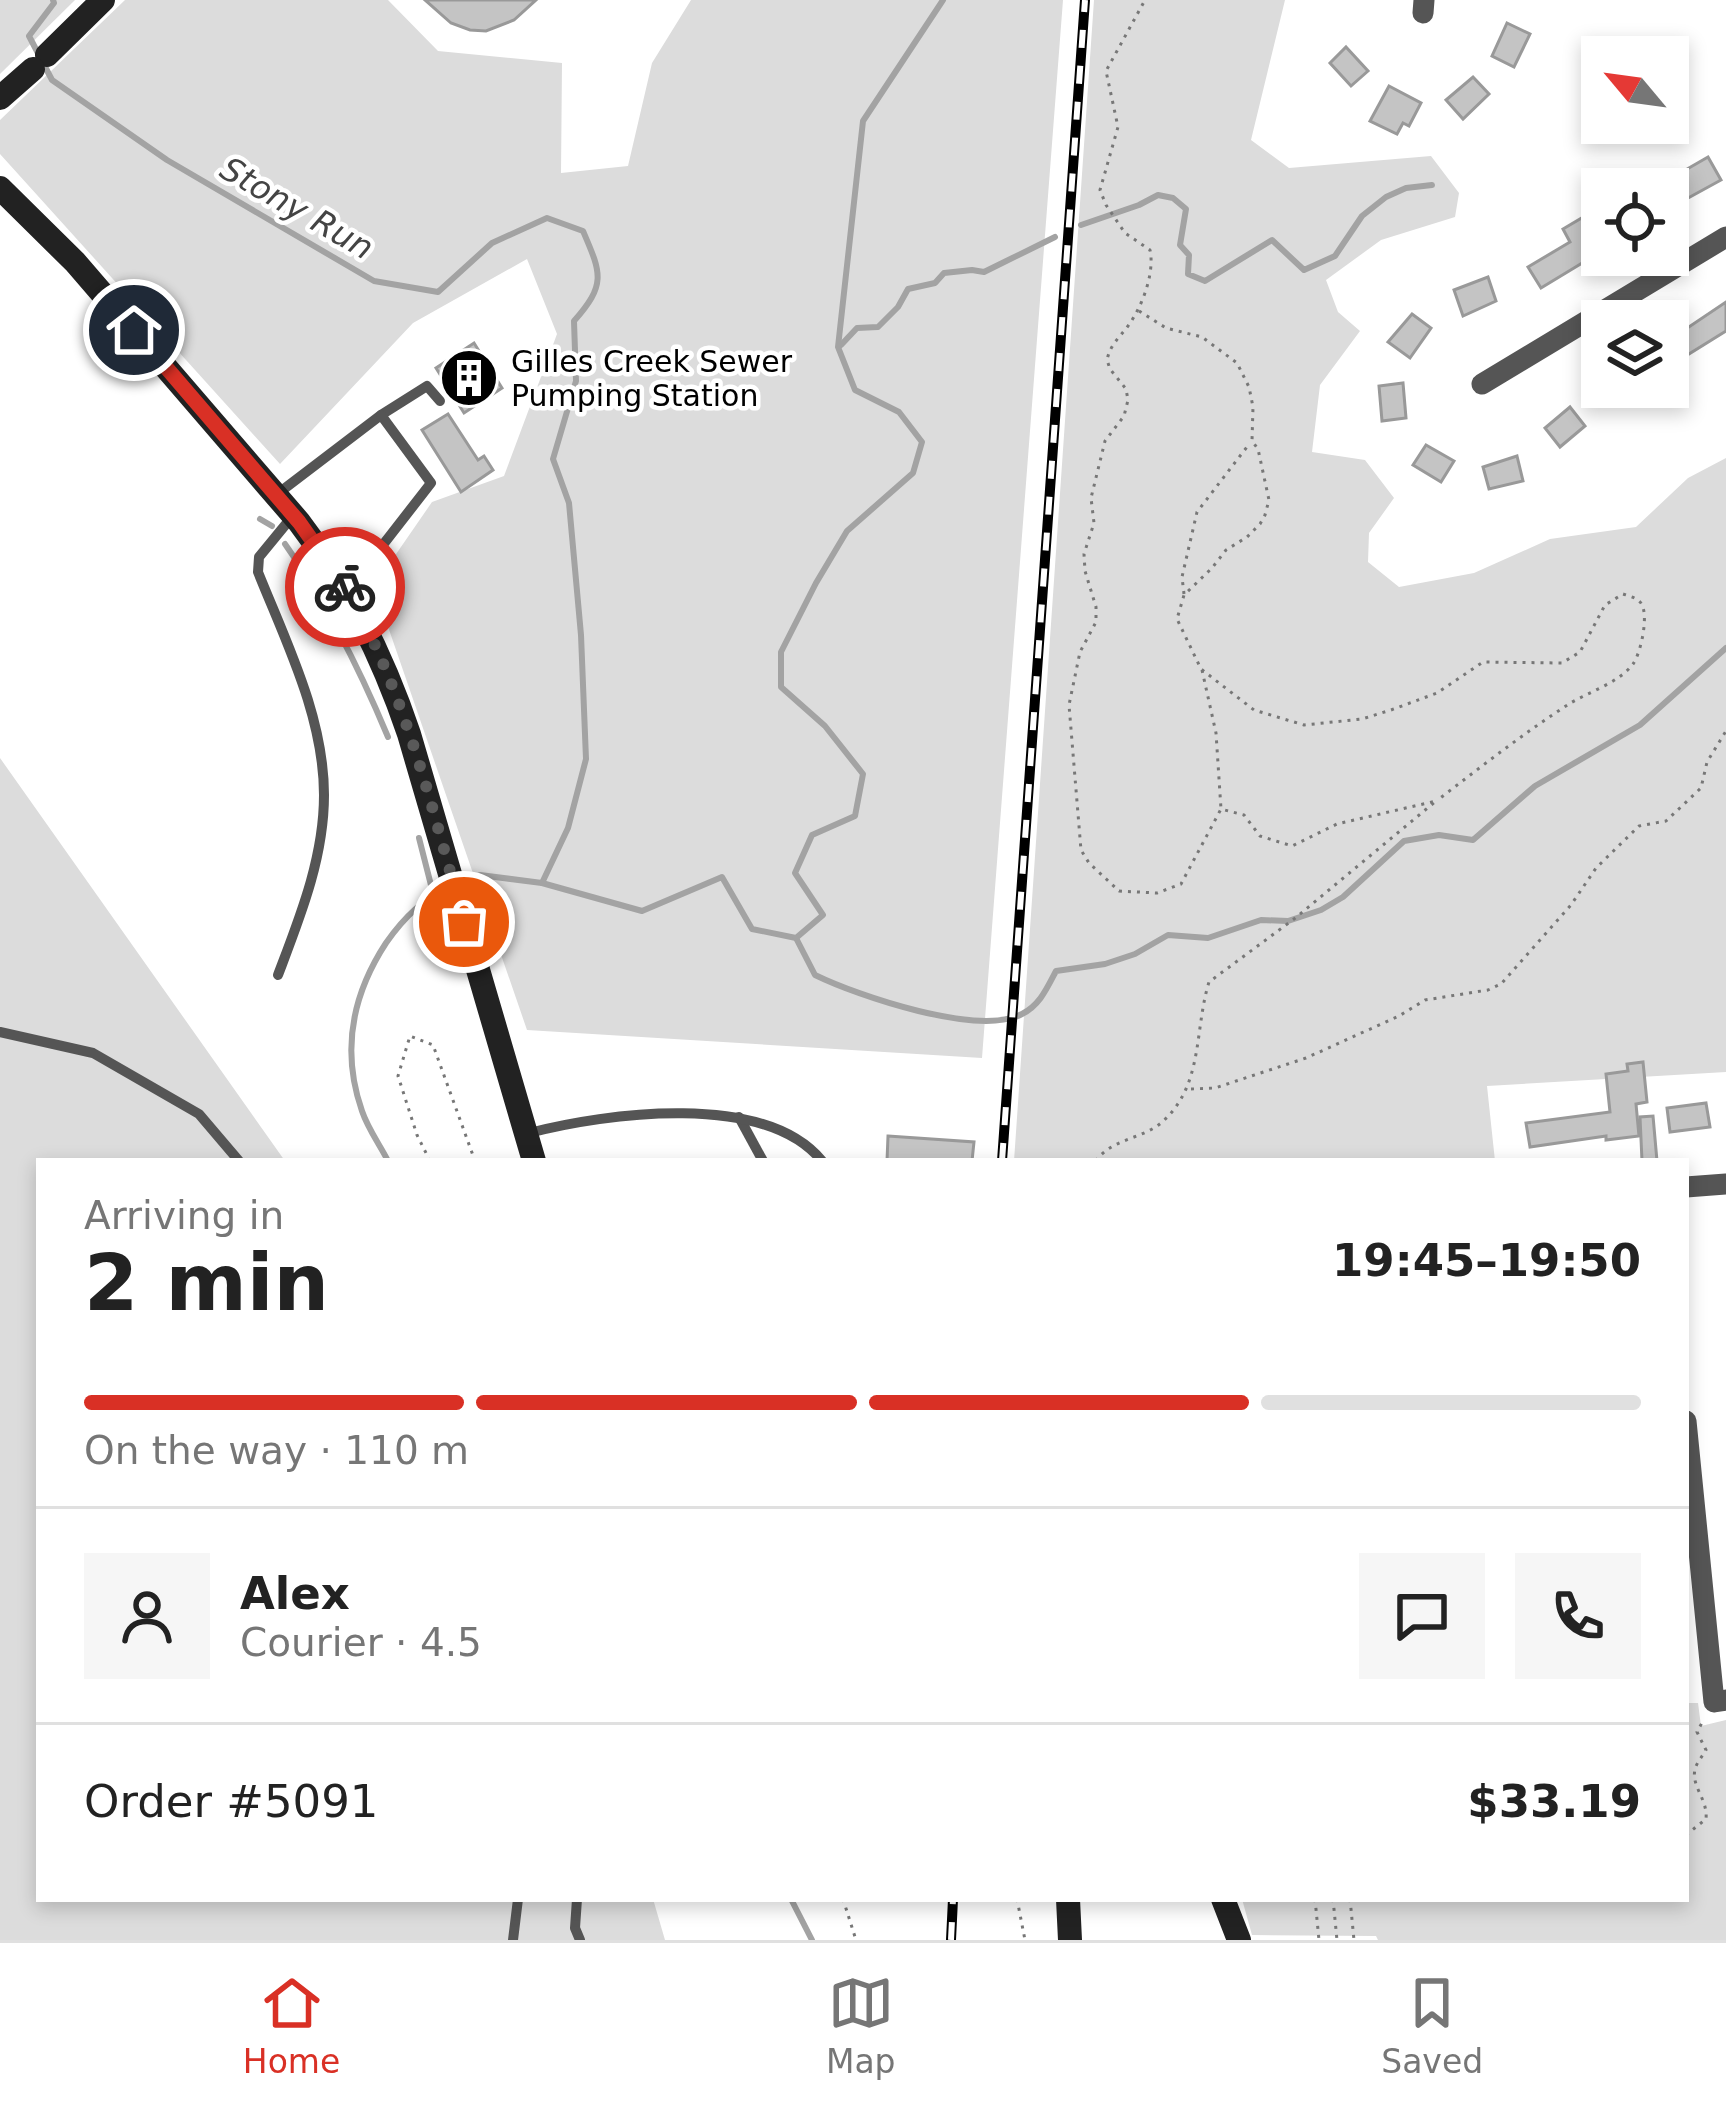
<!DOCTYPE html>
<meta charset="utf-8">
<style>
:root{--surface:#fff;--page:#f6f6f6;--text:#222;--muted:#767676;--line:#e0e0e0;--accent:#d93025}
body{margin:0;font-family:"DejaVu Sans",sans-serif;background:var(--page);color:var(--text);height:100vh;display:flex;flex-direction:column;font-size:45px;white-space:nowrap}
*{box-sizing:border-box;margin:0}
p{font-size:39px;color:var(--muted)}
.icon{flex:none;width:66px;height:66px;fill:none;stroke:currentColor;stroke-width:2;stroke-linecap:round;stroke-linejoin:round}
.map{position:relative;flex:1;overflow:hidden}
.sheet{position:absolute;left:36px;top:1158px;width:1653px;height:744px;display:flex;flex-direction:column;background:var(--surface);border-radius:0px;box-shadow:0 6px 18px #0003}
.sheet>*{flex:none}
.needle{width:78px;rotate:299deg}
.fabs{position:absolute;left:1581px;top:36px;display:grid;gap:24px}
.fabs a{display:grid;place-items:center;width:108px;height:108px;border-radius:0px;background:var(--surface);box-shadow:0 6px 18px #0003;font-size:60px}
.pin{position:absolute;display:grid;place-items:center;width:102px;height:102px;color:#fff;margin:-51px;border:6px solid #fff;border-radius:50%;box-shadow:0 3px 12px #0007}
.courier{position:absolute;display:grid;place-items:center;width:120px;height:120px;margin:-60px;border:9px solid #d93025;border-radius:50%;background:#fff;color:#222;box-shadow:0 3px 15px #0007}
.head em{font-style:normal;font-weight:600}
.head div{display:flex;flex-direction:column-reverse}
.head{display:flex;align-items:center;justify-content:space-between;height:204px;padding:0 48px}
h1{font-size:78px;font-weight:600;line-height:90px}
.bar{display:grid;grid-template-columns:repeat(4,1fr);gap:18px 12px;align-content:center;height:144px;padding:0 48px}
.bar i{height:15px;border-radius:9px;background:var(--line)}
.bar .active{background:var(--accent)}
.bar p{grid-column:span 4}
.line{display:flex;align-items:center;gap:30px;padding:0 48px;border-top:3px solid var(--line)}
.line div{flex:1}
.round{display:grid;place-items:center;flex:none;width:126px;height:126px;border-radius:0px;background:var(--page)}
.dock{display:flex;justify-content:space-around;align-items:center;height:168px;border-top:3px solid var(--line);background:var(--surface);font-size:33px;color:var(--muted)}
.dock a{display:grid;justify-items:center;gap:6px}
.dock .active{color:var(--accent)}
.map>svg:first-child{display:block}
.green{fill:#dcdcdc}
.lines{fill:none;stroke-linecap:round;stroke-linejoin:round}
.stream{stroke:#a3a3a3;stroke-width:6}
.building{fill:#c4c4c4;stroke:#999;stroke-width:3}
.path{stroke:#777;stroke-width:3;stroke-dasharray:3 6;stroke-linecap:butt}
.lane{stroke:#555;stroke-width:10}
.street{stroke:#555;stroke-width:21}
.secondary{stroke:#222;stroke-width:24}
.rail-casing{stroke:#000;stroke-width:10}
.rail{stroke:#fff;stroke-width:6;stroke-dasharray:18;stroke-linecap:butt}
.done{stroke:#595959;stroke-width:12;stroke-dasharray:0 21.6}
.route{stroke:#d93025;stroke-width:15}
.labels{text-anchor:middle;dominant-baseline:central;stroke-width:9;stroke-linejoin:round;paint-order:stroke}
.poi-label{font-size:30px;fill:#000;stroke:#fff;text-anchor:start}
.water-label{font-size:33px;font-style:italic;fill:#444;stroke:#fff}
</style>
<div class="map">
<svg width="1726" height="1940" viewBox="0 0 1726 1940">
<rect width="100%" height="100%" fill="#fff"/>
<g class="green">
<polygon points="0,0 75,0 0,74"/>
<polygon points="125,0 388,0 438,51 562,63 561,173 628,166 652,63 691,0 1063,0 982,1058 527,1030 374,586 432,502 504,476 557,334 527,259 413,323 280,464 0,154 0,120"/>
<polygon points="1094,0 1285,0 1251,140 1289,168 1431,156 1459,193 1455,217 1381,240 1326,280 1338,312 1360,331 1320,385 1312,452 1365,460 1394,498 1369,533 1368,562 1399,587 1474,573 1550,539 1636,527 1688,478 1726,458 1726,1072 1487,1086 1495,1161 1014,1161"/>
<polygon points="0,758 285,1161 39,1161 39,1899 653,1899 665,1940 0,1940"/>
<polygon points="1686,1703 1698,1703 1701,1726 1726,1720 1726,1940 1378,1940 1376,1936 1252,1935 1242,1899 1686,1899"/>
</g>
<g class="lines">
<g class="stream">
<path d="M53,0L54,3L29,36L52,80L167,160L374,281L438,292L492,243L547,218L583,231C601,273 607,284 574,321L576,381L553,459L569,503L581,635L586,759L568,828L542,883"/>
<polyline points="1081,225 1139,205 1158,195 1173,198 1186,209 1180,245 1189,255 1188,274 1205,281 1272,240 1304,270 1335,256 1362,216 1386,197 1406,188 1432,185"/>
<polyline points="841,345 857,328 878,327 898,307 908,289 935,283 944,273 972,270 984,272 1055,237"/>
<polyline points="260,519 272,526"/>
<path d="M285,544C327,603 360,670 388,737"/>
<polyline points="419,838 433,893"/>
<polyline points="460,883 480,875 542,883 642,911 722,877 752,929 796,938 823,915 795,873 812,835 855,816 863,774 825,726 781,687 781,652 816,583 847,531 913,473 922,442 899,412 855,390 838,347 863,121 943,0"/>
<path d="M796,938L815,975C858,996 979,1037 1022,1014C1040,1005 1047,988 1056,971L1105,964L1135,954L1168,935L1208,938L1261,920L1288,921L1321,910L1343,897L1404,841L1439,835L1473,840L1535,786L1640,725L1726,648"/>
<path d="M388,1161C380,1145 368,1129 362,1111C341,1051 352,995 386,943C402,920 422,899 448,888"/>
<polyline points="791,1899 812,1940"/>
</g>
</g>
<g class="building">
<polygon points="425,0 536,0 514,20 486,31 470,30 451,23"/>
<polygon points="1507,23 1530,34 1514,67 1492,56"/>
<polygon points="1602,40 1645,52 1645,57 1597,57"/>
<polygon points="1346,47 1368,71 1351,86 1330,63"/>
<polygon points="1473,77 1489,94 1463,119 1446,100"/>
<polygon points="1389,86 1421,103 1409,126 1403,123 1397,134 1370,121"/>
<polygon points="1708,157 1721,180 1668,209 1668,180"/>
<polygon points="1602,206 1602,251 1541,288 1528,267 1570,242 1563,229"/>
<polygon points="1488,277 1496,301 1463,316 1454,290"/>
<polygon points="1726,302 1726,331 1668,367 1668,341"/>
<polygon points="1412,314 1431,328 1410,358 1388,342"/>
<polygon points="474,343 502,388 464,413 436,368"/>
<polygon points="1403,383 1406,418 1382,421 1379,386"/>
<polygon points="1570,407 1585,426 1560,447 1545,428"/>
<polygon points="448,414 478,460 484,456 493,470 461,492 422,430"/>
<polygon points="1426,445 1454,461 1441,482 1413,465"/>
<polygon points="1517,456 1523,481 1489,489 1483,467"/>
<polygon points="1643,1062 1647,1102 1636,1104 1639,1136 1606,1140 1606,1136 1530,1147 1526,1123 1610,1112 1606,1074 1628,1071 1627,1064"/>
<polygon points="1706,1103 1710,1127 1670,1132 1667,1108"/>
<polygon points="1653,1116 1657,1161 1642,1161 1640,1117"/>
<polygon points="888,1136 974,1142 972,1161 887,1161"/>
</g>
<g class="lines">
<g class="path">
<path d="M1139,311L1166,328L1202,337L1237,363L1249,387L1253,407L1252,441L1258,449L1269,500L1265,515L1260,524L1247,537L1226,550L1212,568L1184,595L1177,619L1201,669L1254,710L1304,725L1362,719L1391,710L1437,693L1483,662L1562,663L1580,652L1605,605L1623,594C1629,596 1635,597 1640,602C1650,612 1641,653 1633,664C1619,683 1588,692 1569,704C1524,733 1482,766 1439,799"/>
<polyline points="1184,594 1182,577 1197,512 1250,443"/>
<polyline points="1202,670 1216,733 1221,809"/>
<polyline points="1191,1089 1215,1088 1306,1058 1399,1016 1425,1000 1488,990 1501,984 1571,905 1596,868 1639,826 1666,821 1701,788 1707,762 1726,731"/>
<polyline points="430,1161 417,1135 398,1076 410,1036 433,1045 475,1161"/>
<path d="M1096,1161C1111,1139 1142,1139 1161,1123C1204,1086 1194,1030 1209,982L1294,919L1436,801L1337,824L1292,846L1260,836L1244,815L1221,809L1181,884L1157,893L1119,891L1089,863L1081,850L1069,705L1080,652L1096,622V607L1085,571L1084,554L1094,523L1091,498L1105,441L1124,416L1128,400L1126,389L1110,369L1107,360C1110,345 1119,338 1128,326C1142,307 1155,273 1150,250L1125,233L1106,205L1100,190L1118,127L1106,71L1145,0"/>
<path d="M1686,1835L1706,1819C1708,1799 1691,1787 1695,1769C1697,1762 1702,1757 1706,1750L1697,1732L1704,1719"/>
<polyline points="843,1899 856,1940"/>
<polyline points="1017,1899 1025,1940"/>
<polyline points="1315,1899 1319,1940"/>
<polyline points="1333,1899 1337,1940"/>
<polyline points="1350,1899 1354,1940"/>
</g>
<g class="lane">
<polyline points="276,495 381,415 427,386 440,401"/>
<polyline points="347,591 431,483 381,415"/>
<path d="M278,975C300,917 324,858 324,795C324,717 286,642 258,572L259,557L291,518"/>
<polyline points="0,1032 93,1053 199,1114 239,1161"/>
<polyline points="739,1117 763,1161"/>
<path d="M529,1133C606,1113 765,1091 822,1161"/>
<polyline points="577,1899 575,1928 580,1940"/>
<polyline points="513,1940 518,1899"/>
</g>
<g class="street">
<polyline points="1423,13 1424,0"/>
<polyline points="1482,384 1726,237"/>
<polyline points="1686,1187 1726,1184"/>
<polyline points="1686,1421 1714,1702 1726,1700"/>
</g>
<g class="secondary">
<polyline points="47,55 103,0"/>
<polyline points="0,98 33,69"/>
<path d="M0,188L75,262L299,522C349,587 383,657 409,734L534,1161"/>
<polyline points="1068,1899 1070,1940"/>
<polyline points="1223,1899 1239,1940"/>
</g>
<g class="rail-casing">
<g id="rail">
<polyline points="1002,1161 1085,0"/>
<polyline points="951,1940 953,1899"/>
</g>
</g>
<use href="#rail" class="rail"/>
</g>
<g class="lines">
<path class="done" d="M345,587C405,690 432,808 464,922"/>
<polyline class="route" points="134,330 299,522 345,587"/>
</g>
<defs>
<g id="building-disc" transform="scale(3)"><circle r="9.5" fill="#000" stroke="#fff"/><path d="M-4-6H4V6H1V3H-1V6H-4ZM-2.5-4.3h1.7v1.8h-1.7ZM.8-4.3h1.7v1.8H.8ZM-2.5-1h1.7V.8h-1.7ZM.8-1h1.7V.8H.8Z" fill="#fff"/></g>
</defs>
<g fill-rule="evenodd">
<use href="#building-disc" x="469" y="378"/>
</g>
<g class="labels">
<g class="poi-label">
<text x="511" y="361">Gilles Creek Sewer<tspan x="511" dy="34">Pumping Station</tspan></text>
</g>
<g class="water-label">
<text transform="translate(297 208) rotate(30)">Stony Run</text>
</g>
</g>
</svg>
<div class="fabs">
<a><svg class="needle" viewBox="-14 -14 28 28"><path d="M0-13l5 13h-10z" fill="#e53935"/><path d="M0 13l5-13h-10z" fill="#767676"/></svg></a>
<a><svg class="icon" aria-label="locate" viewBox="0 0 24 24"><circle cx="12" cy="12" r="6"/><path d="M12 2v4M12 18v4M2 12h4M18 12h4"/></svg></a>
<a><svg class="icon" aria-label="layers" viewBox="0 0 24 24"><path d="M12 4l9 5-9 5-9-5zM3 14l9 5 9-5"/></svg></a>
</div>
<div class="pin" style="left:464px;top:922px;background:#ea580c"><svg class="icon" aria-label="bag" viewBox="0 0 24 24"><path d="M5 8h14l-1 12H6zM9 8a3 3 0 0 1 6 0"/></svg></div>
<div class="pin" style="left:134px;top:330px;background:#1f2937"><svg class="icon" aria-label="home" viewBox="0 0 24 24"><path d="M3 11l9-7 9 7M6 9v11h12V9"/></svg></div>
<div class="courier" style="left:345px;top:587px"><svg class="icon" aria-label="bike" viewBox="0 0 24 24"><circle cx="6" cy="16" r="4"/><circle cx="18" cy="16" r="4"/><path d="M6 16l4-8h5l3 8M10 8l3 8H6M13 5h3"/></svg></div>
<section class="sheet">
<div class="head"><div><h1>2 min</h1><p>Arriving in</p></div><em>19:45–19:50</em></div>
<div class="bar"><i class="active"></i><i class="active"></i><i class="active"></i><i></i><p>On the way · 110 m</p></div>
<div class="line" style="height:216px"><a class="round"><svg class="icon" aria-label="person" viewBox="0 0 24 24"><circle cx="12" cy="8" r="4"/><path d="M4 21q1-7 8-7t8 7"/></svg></a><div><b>Alex</b><p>Courier · 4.5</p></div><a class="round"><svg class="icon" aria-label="chat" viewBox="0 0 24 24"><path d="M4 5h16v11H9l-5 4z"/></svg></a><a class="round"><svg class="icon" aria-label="phone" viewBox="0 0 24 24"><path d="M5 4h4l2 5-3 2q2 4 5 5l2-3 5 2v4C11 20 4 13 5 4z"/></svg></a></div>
<div class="line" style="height:156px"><div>Order #5091</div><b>$33.19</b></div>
</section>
</div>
<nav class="dock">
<a class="active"><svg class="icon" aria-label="home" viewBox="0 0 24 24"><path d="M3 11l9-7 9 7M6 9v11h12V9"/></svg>Home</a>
<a><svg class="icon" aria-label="map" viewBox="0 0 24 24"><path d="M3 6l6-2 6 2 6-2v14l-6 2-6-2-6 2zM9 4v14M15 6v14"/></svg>Map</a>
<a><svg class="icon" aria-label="saved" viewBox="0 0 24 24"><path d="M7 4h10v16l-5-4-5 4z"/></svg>Saved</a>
</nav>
